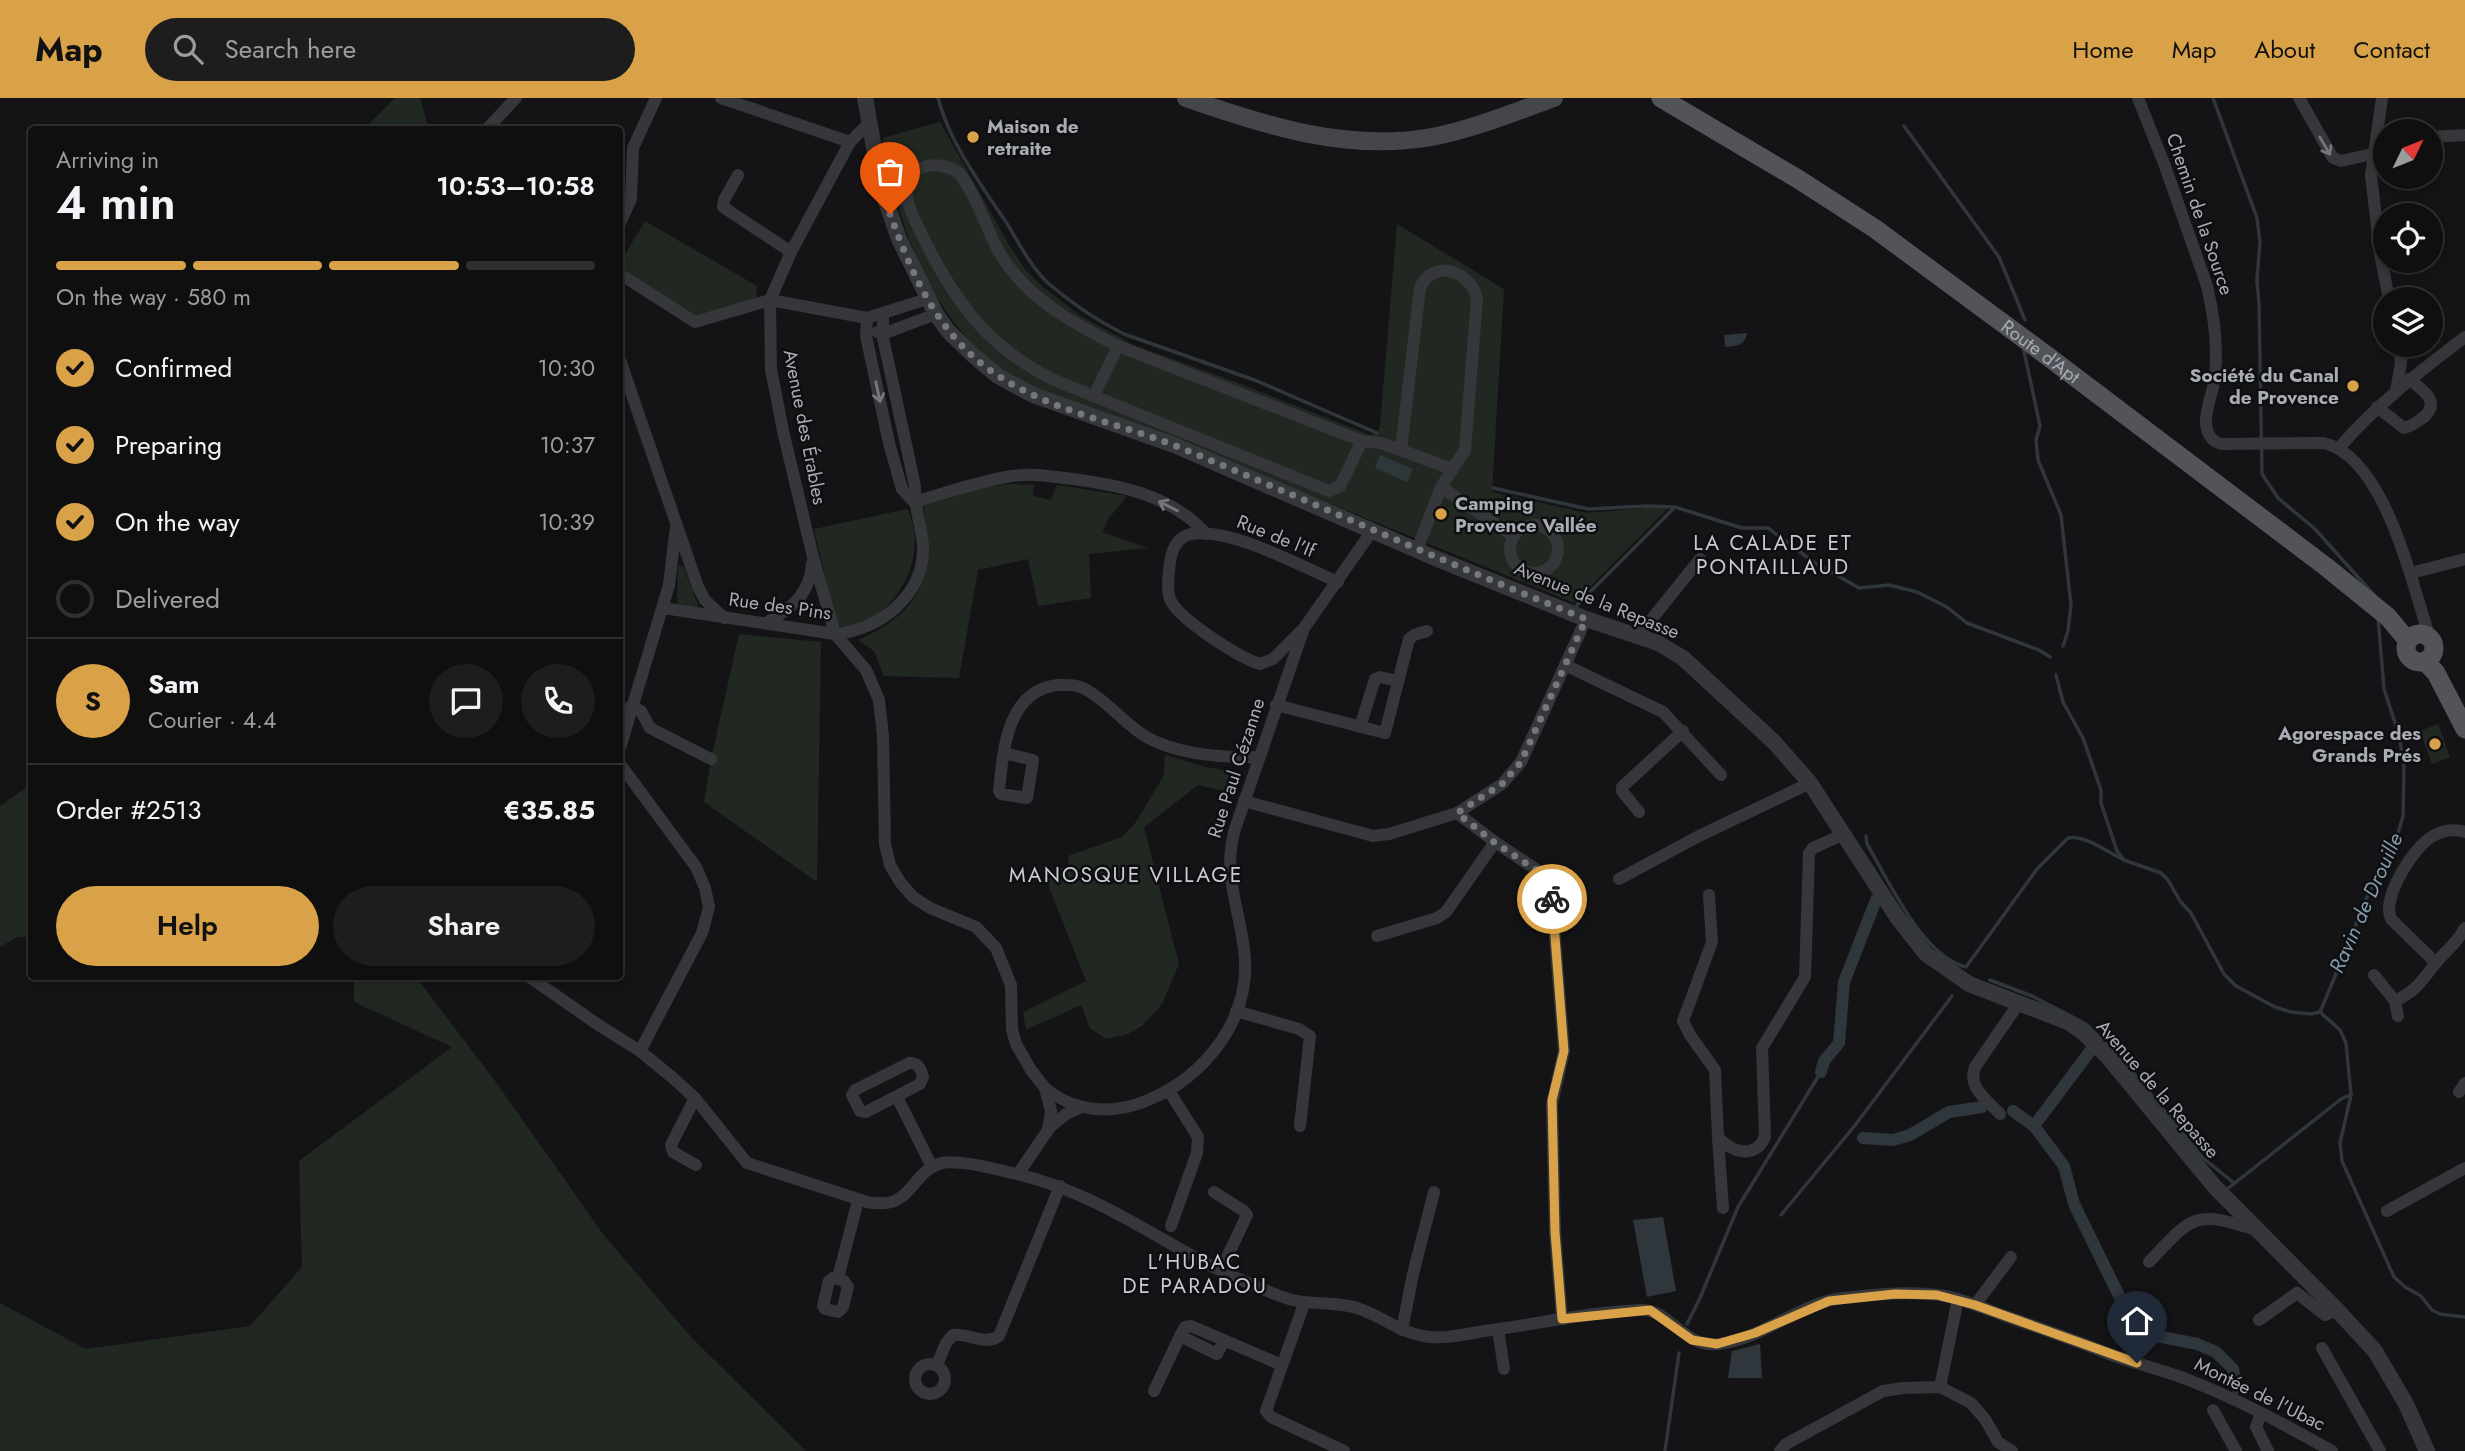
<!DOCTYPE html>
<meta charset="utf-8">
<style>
:root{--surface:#0f0f10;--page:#1d1d1e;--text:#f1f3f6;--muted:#9b9c9f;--line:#2f2f30;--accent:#daa248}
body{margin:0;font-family:Jost,sans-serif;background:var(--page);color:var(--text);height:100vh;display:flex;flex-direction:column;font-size:26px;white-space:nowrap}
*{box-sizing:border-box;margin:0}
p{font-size:23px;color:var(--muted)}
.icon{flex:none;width:38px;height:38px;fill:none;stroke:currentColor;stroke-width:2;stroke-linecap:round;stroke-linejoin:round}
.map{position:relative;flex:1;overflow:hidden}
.drawer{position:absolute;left:28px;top:28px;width:595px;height:854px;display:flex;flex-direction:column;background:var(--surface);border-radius:7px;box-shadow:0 4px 10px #0003,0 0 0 2px var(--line)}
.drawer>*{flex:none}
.needle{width:46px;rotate:47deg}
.buttons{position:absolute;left:2373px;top:21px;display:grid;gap:14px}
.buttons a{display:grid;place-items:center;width:70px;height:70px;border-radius:50%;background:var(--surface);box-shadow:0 4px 10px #0003,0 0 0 2px var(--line);font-size:35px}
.pin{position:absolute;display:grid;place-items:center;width:60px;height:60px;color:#fff;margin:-72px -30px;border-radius:50% 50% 50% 0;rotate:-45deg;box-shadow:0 0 7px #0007}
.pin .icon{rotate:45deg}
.courier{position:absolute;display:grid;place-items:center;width:70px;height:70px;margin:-35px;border:5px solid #daa248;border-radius:50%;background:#fff;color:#222;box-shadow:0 2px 9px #0007}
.overview em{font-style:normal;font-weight:600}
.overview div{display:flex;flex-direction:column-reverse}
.overview{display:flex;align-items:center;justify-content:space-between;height:119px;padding:0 28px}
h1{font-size:46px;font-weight:600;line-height:52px}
.bar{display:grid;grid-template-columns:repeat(4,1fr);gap:10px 7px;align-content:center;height:84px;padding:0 28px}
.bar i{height:9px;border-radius:5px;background:var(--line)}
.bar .current{background:var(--accent)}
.bar p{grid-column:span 4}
.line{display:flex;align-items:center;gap:18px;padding:0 28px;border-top:2px solid var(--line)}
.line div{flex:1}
.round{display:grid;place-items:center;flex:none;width:74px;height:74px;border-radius:37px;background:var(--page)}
ol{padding:0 28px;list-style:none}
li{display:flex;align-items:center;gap:21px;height:77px}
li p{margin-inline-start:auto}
li .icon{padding:7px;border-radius:50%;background:var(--accent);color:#111;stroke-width:4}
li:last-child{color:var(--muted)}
li i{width:38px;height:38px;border:4px solid var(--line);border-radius:50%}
.cta{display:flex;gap:14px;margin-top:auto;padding:14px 28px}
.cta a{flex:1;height:80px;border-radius:42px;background:var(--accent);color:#111;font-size:28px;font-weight:600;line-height:80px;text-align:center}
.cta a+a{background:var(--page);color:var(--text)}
header{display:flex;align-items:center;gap:42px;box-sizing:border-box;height:98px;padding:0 35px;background:var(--accent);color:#111}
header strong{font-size:33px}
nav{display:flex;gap:38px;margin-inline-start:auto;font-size:24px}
.search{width:490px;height:63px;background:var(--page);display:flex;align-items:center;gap:18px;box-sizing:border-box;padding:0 24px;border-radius:38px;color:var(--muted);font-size:26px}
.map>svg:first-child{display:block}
.green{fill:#212821}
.water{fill:#2f373d}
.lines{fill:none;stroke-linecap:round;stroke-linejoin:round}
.stream{stroke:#2f373d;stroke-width:3.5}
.canal{stroke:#2f373d;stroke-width:12}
.minor{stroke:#36373a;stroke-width:12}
.tertiary{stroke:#36373a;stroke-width:16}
.secondary{stroke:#44464a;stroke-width:18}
.primary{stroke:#525459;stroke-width:19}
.oneway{stroke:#75777d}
.done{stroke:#74777d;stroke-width:7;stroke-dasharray:0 12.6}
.route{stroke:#daa248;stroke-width:9}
.poi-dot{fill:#daa248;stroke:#0f0f11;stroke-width:2.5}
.labels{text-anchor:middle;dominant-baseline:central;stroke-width:5;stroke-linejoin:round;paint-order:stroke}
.poi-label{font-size:19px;font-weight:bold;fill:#a8acb4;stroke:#0f0f11;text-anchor:start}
.street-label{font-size:19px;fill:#a8acb4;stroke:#0f0f11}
.neighbourhood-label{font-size:21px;letter-spacing:2px;fill:#c8cbd1;stroke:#0f0f11}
.water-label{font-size:21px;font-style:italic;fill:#839aab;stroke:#0f0f11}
</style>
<header>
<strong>Map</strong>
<div class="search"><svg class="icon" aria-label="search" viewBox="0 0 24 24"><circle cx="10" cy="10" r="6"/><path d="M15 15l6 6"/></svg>Search here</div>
<nav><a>Home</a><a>Map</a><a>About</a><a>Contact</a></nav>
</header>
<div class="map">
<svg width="2465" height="1353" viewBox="0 0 2465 1353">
<rect width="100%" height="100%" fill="#141416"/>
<g class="green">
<polygon points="395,0 420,0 429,31 364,31"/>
<path d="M940,24L1009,147L1025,171L1043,189L1081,218L1134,247L1233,283L1370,337L1377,335L1380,328L1397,126L1504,191L1492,394L1587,415L1670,408L1574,505L1108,315C1079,307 1048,300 1022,285C933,232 900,135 882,40Z"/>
<polygon points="645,123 757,188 756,203 696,218 623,171 621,163"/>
<path d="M1010,386L1034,387L1033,398L1051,402L1057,387L1127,398L1109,420L1102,434L1148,450L1089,456L1091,500L1038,508L1028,461L978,472L959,580L884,578L874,553L858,542C924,513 934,477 923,408L980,390Z"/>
<path d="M907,411C929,453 902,508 861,526C852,530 845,532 836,525L814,431Z"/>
<polygon points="678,467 683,468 698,507 697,510 677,506"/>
<polygon points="739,536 821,544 817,784 704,704 711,661"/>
<polygon points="2438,626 2450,659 2432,666 2420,633"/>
<polygon points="1165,657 1205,669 1243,675 1236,696 1198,687 1144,729 1179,866 1162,906 1142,928 1128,936 1106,941 1090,930 1081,907 1026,932 1023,914 1086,883 1044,776 1069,767 1068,758 1122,739 1136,724 1164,677"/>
<polygon points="31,686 31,839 17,839 0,849 0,708"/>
<polygon points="354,879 416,879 498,987 603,1136 691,1239 806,1353 0,1353 0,1205 86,1251 250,1228 302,1169 299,1063 452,949 354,904"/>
</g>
<g class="water">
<path d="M1747,235C1745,248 1736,248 1725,249L1724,237Z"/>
<polygon points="1380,357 1413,371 1407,384 1375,370"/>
<polygon points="1663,1119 1676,1193 1647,1199 1633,1122"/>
<polygon points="1760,1246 1762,1280 1728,1280 1732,1253"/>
</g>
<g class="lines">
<g class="stream">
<path d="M938,0C950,46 982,88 1008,127C1019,146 1032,170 1048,185C1070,204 1098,223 1124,236L1257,283L1377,335"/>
<polyline points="2213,0 2257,120 2260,144 2257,182 2259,206 2262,376 2278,400 2315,431 2374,497"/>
<polyline points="1904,28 1999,159 2025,222"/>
<polyline points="2024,253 2040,328 2036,342 2038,362 2061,417 2071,507 2068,533 2063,548"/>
<polyline points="1493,390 1588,411 1646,408 1675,409 1742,430 1768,430 1812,463 1859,490 1889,487 1917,494 1947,509 1967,525 2039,552 2050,559"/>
<polyline points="1577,507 1674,410"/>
<polyline points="2378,519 2384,591 2399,637 2404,668 2403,718 2393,752 2360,812 2354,833 2320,914 2340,932 2346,945 2351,997 2340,1045 2342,1063 2394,1179 2405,1189 2421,1198 2432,1212 2440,1216 2465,1219"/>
<polyline points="2056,577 2063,604 2083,640 2101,692 2101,705 2117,753 2124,762 2161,775 2168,782 2180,803 2191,815 2224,876 2236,888 2275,909 2291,914 2311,916 2320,914"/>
<path d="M1866,738L1867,746C1889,783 1922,858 1966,869L2037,771L2068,740C2084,736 2107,754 2122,761"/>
<polyline points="1990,882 2032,898 2086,926 2130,971 2203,1060 2234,1085"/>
<polyline points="2226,1092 2341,1001 2350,997"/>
<polyline points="1781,1117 1856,1026 1952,898"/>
<polyline points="1687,1226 1700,1200 1738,1109 1821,974"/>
<polyline points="1665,1353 1679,1255"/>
</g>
<g class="canal">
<polyline points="2091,952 2034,1028 2064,1068 2074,1106 2130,1220 2152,1237 2197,1246 2216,1254 2233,1271 2237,1290"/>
<polyline points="1821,974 1824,963 1839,945 1844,884 1876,802"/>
<polyline points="2013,1013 2034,1028"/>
<polyline points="1863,1040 1893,1042 1910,1037 1949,1014 1982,1009"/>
</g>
<g class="minor">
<polyline points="721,0 850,44"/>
<path d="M2138,0L2165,68L2207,188C2214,217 2218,247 2215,277C2214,293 2205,310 2206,326C2207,336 2212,344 2222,346L2324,345C2386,360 2412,488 2430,540"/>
<polyline points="2299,0 2333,60 2341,63 2372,56"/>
<polyline points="2382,0 2371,77 2380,155 2389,201"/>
<polyline points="868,26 850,44 791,154 770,202 771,271 783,333 813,459 835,536 866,572 879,602 883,638 885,746 890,767 900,784 913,799 930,810 976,829 996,850 1011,887 1012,932 1016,946 1031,972 1045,990 1051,1013 1048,1032 1018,1076"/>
<polyline points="486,32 516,0"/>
<polyline points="2431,39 2465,37"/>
<polyline points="738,77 724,102 723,109 791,154"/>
<polyline points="620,125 631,101 633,50 656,0"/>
<polyline points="620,176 695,224 770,202 867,220 927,201"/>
<polyline points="867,220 866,238 889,345 902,391 914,404"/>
<polyline points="877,234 888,234 936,216"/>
<polyline points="620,262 698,489 705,502 724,520"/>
<polyline points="2396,293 2401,265 2399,247"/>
<polyline points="1094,298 1118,248"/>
<path d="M2377,309L2404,330C2413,328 2418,323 2425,318C2441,302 2421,291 2409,281"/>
<path d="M1362,343L1340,388L1329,393L1054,282C993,252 961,212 930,153C922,137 913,121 908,104C899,69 934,58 959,75C976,97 985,127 998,152C1023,198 1072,225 1118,248L1362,343L1381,345L1452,371"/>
<path d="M2339,350C2376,307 2420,273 2465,239"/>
<path d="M1401,352L1420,190C1433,160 1470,173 1477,200L1465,352L1441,389L1417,452"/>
<polyline points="1441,389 1513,438"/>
<path d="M914,404C946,395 979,383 1012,378C1030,375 1048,378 1065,380C1114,386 1172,396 1206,436"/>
<circle cx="1534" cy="451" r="24"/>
<polyline points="2411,475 2465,461"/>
<path d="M663,510L835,536C880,532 925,497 923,447C921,425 914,411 915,388L883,240V216"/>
<path d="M766,525C791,511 810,496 812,466"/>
<path d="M1301,533L1273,561L1260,566C1240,560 1178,521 1170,501C1166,490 1169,475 1170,464C1172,451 1177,439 1191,436C1231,429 1300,468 1338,484"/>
<polyline points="1638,538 1700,461"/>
<polyline points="1565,567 1663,614 1721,677"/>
<polyline points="1276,607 1385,635 1409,541 1414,537 1427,533"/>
<polyline points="631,608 641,613 650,630 711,661"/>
<polyline points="1360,629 1375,581 1380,579 1398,583"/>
<polyline points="620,650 669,487 676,428"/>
<path d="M1004,658L1008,656L1033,662L1027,700L1001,696L999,693C1003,653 1007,591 1059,587C1068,587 1076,586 1085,591C1108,603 1125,627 1148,640C1181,657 1222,660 1259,659"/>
<polyline points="620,666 696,769 705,790 709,809 702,835 640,953"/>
<polyline points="1244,703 1373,738 1389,736 1457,715 1495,744 1543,776 1551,790 1564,953 1552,1006 1555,1134 1562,1221"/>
<polyline points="1639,714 1622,693 1622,689 1683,633"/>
<polyline points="1457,715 1502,686 1521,664 1586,521"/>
<polyline points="1619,781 1699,738 1810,685"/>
<path d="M1709,797L1712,844L1683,923L1690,937L1715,972L1718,1039C1731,1054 1755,1062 1765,1039L1762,950L1805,879L1809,755L1813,750L1844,736"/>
<polyline points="1377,838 1437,820 1446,814 1495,744"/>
<path d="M2436,865L2391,821C2381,800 2414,748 2433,738C2443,732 2454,731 2465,734"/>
<polyline points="2374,877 2395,903"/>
<path d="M528,878L600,928L640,953L673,980L695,1000L747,1065L867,1104C913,1113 909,1076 939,1066C956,1060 998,1072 1017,1076C1082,1091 1137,1127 1194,1159C1222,1174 1251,1187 1280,1198C1306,1209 1332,1202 1357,1210C1380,1217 1399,1234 1423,1238C1443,1242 1465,1236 1485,1233C1537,1226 1589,1214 1641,1212C1670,1211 1683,1250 1718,1246C1763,1241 1799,1205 1843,1200C1876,1197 1912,1192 1945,1198C1966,1202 1985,1211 2005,1218C2040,1230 2075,1242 2109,1256C2136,1266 2164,1272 2191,1283C2240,1302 2287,1328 2332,1353"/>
<polyline points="1236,913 1299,931 1310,938 1300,1028"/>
<path d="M2398,918L2395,903C2418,892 2421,883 2436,865C2447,851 2455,848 2465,830"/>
<path d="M909,965C918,964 921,971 923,979L920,986L866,1014L860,1013L852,997L855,992Z"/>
<path d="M1045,990C1074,1014 1112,1017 1146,1003C1205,979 1253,920 1244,852C1239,808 1222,776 1235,731L1304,530L1372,433"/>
<polyline points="1169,993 1198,1039 1197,1055 1171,1128"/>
<polyline points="2459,994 2465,985"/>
<polyline points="897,999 932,1069"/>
<polyline points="695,1000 671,1047 673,1054 696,1067"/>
<path d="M2000,1016C1987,1002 1967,989 1975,969L2019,905"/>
<polyline points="1048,1031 1066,1016 1081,1009"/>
<polyline points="1718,1040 1723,1110"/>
<polyline points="1214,1094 1244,1113 1247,1117 1221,1172"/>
<polyline points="2387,1113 2465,1070"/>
<path d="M2149,1164C2194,1117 2193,1112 2257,1132"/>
<polygon points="833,1180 843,1182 848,1189 843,1209 838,1214 825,1211 823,1208 829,1183"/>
<polyline points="838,1180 858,1102"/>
<polyline points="1304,1206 1266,1313 1271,1319 1344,1353"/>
<polyline points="1975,1207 2011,1159"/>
<polyline points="2259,1222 2297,1195 2325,1217 2337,1212"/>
<polyline points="1498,1231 1504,1271"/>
<polyline points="1402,1232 1413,1176 1434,1094"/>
<polyline points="1224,1243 1217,1256 1180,1238 1185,1229 1191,1228 1282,1267"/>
<polyline points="2322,1250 2380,1353"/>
<circle cx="930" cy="1281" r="15"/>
<path d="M937,1267L946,1245L953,1237C969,1235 985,1248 999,1238L1060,1088"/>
<polyline points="1940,1289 1958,1201"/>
<polyline points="1154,1293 1180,1238"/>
<polyline points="2213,1312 2236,1353"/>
<polyline points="2261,1316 2256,1329 2268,1353"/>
<polyline points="1780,1353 1786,1346 1883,1293 1903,1290 1940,1289 1971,1305 1985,1321 1998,1344 2012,1353"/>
</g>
<polyline class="tertiary" points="865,0 881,89 899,141 936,216 948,233 974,258 998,278 1033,297 1174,347 1435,460 1586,521 1658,545 1683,560 1774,644 1810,685 1897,819 1926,856 1969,886 2068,924 2085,936 2107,958 2214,1088 2337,1212 2375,1253 2406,1306 2427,1353"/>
<path class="secondary" d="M1186,0C1266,28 1347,54 1432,39C1474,31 1514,14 1554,0"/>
<g class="primary">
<path id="s1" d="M1661,0L1798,81L1874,130L2046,257L2325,468L2388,519L2408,543"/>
<circle cx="2420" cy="550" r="14"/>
<polyline points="2425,563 2436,575 2465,631"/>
</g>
</g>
<defs><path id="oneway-shaft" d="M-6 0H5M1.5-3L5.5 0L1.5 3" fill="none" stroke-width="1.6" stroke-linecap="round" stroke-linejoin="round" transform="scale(1.75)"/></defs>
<g class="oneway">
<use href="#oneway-shaft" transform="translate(2325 48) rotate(60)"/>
<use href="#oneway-shaft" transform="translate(878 294) rotate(78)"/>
<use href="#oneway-shaft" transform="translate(1168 408) rotate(-153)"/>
</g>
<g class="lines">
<path class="done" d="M890,116C911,174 936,232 987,270C1043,312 1117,324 1181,350C1317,406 1450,467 1586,521L1521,664L1502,686L1457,715L1494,744L1547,779L1551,787L1552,801"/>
<polyline class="route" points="1552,801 1564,953 1552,1002 1555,1134 1562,1221 1650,1212 1692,1242 1717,1246 1755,1235 1829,1203 1895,1196 1937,1197 1975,1207 2137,1265"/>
</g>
<g class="poi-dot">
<circle cx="973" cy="39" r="7"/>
<circle cx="2353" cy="288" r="7"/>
<circle cx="1441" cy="416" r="7"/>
<circle cx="2435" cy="646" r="7"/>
</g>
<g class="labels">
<g class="poi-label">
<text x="987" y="28">Maison de<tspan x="987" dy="22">retraite</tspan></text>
<text x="2339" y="277" text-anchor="end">Société du Canal<tspan x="2339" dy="22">de Provence</tspan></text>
<text x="1455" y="405">Camping<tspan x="1455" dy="22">Provence Vallée</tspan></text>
<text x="2421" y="635" text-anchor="end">Agorespace des<tspan x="2421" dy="22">Grands Prés</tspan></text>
</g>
<g class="street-label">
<text transform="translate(2200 116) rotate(71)">Chemin de la Source</text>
<text stroke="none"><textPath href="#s1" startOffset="457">Route d'Apt</textPath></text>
<text transform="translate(805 329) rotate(79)">Avenue des Érables</text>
<text transform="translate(1276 438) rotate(22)">Rue de l'If</text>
<text transform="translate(1597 502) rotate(22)">Avenue de la Repasse</text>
<text transform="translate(780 508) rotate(8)">Rue des Pins</text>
<text transform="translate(1236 670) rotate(-72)">Rue Paul Cézanne</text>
<text transform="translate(2158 991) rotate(49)">Avenue de la Repasse</text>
<text transform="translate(2260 1296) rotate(26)">Montée de l'Ubac</text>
</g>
<g class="neighbourhood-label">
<text x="1773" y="445">LA CALADE ET<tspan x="1773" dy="24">PONTAILLAUD</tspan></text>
<text x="1126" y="777">MANOSQUE VILLAGE</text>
<text x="1195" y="1164">L'HUBAC<tspan x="1195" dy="24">DE PARADOU</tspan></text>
</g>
<g class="water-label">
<text transform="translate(2366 805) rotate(-66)">Ravin de Drouille</text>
</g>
</g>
</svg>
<div class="buttons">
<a><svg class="needle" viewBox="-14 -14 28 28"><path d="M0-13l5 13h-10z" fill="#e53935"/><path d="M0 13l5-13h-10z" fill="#9b9c9f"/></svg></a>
<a><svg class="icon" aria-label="locate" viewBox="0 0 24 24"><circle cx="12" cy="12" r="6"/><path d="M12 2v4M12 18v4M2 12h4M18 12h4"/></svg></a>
<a><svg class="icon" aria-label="layers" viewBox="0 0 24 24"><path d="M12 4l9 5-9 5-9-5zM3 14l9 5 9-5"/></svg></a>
</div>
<div class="pin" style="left:890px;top:116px;background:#ea580c"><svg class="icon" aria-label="bag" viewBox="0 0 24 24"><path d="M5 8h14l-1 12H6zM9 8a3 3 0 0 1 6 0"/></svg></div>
<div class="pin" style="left:2137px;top:1265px;background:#1f2937"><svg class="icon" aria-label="home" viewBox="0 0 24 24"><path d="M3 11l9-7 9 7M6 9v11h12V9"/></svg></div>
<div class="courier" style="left:1552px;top:801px"><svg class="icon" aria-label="bike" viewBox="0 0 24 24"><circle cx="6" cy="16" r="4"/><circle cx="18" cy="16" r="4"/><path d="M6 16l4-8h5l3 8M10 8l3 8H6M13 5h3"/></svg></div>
<section class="drawer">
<div class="overview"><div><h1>4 min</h1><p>Arriving in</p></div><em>10:53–10:58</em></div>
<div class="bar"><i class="current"></i><i class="current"></i><i class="current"></i><i></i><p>On the way · 580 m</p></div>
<ol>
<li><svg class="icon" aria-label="check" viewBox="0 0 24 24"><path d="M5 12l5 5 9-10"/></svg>Confirmed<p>10:30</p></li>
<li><svg class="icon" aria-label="check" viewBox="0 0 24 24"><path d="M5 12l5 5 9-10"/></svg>Preparing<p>10:37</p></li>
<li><svg class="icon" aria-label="check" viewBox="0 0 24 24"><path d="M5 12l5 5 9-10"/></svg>On the way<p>10:39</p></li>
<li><i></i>Delivered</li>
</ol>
<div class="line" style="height:126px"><b class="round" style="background:var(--accent);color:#111">S</b><div><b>Sam</b><p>Courier · 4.4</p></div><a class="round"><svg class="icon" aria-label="chat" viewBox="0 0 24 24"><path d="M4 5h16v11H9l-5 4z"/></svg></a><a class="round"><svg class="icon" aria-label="phone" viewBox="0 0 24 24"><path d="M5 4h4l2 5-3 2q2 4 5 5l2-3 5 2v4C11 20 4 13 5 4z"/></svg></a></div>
<div class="line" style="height:91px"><div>Order #2513</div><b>€35.85</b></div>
<div class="cta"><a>Help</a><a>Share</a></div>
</section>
</div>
